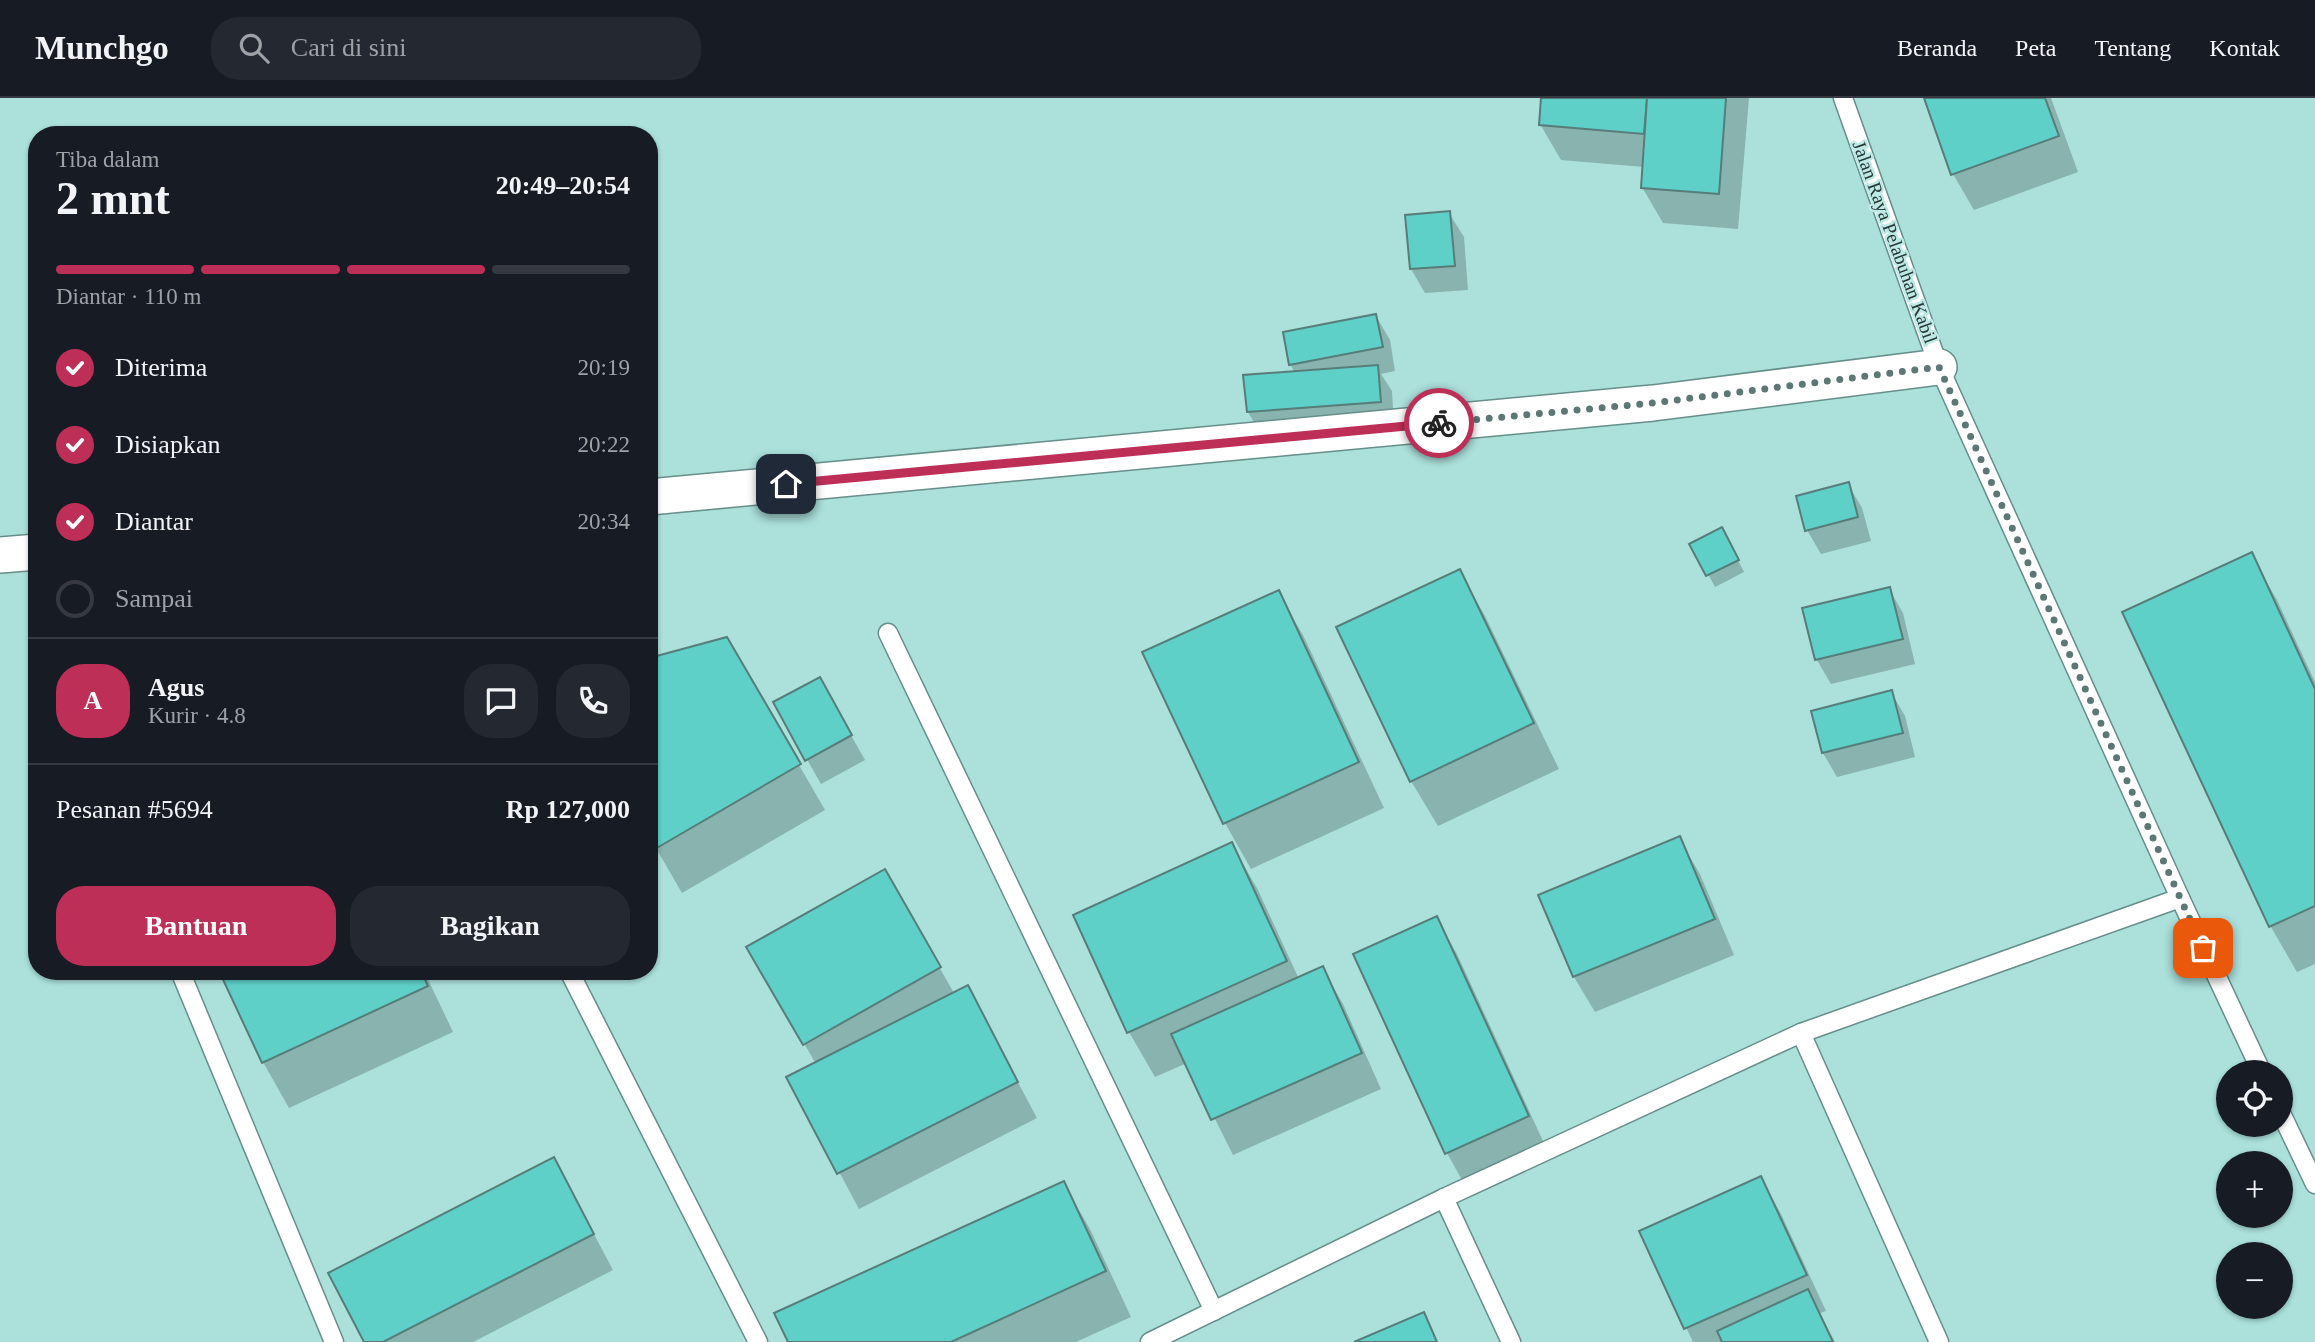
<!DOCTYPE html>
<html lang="id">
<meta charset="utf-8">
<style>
:root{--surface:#171b24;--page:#242831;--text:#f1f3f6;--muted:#9ea1a6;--line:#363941;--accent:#be2f58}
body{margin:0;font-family:Georgia,serif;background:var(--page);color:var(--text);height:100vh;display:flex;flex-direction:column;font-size:26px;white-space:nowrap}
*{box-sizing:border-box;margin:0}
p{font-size:23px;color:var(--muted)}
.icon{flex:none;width:38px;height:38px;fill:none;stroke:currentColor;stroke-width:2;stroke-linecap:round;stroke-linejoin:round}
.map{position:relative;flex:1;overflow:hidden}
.side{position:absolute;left:28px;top:28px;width:630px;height:854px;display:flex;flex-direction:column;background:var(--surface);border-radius:28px;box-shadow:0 2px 5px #0004}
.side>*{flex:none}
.controls{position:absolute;left:2216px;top:962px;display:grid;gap:14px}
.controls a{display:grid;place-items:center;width:77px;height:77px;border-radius:50%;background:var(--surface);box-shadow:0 2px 5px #0004;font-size:35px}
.pin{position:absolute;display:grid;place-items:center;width:60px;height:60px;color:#fff;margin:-30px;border-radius:14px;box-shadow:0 4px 10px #0006}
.courier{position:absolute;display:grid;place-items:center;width:70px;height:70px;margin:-35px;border:5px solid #be2f58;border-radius:50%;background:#fff;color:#222;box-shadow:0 2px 9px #0007}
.head em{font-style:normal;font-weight:700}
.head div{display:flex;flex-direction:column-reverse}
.head{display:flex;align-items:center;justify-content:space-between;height:119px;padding:0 28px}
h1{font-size:46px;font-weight:700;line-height:52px}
.bar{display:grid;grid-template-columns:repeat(4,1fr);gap:10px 7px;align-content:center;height:84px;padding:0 28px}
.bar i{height:9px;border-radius:5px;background:var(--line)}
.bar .selected{background:var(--accent)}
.bar p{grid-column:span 4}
.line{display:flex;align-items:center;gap:18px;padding:0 28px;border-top:2px solid var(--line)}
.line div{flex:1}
.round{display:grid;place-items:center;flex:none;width:74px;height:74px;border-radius:28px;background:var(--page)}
ol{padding:0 28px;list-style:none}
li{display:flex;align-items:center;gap:21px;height:77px}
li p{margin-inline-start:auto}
li .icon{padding:7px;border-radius:50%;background:var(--accent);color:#fff;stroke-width:4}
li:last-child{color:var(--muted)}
li i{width:38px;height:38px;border:4px solid var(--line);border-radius:50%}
.primary-button{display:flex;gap:14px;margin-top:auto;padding:14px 28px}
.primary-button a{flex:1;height:80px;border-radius:28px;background:var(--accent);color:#fff;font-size:28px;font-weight:700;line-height:80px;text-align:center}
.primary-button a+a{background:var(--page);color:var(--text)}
header{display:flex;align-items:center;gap:42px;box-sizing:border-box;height:98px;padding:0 35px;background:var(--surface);border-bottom:2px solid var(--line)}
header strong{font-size:33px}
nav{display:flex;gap:38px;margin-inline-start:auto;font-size:24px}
.search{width:490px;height:63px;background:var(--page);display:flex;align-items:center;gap:18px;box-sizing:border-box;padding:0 24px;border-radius:28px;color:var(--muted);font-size:26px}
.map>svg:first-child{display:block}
.built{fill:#abe0db;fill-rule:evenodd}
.shadow{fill:#0003}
.building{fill:#5fd0c8;stroke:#567d7a;stroke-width:2}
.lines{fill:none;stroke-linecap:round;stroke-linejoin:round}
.service-casing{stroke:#668e8a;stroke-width:21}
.minor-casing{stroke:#668e8a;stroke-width:38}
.service{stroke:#fff;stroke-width:18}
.minor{stroke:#fff;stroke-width:35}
.done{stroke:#5c7774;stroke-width:7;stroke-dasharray:0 12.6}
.route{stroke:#be2f58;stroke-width:9}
.labels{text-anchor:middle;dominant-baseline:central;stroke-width:5;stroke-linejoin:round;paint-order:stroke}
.street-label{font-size:19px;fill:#283937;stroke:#bee9e5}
</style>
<header>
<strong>Munchgo</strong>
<div class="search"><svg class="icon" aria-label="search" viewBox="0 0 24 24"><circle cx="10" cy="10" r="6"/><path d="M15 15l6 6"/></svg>Cari di sini</div>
<nav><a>Beranda</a><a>Peta</a><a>Tentang</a><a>Kontak</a></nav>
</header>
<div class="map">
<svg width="2315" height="1244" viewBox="0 0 2315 1244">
<rect width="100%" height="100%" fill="#bee9e5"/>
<path class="built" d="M0,0H2315V1244H0ZM37,37H649V873H37ZM2228,975H2280V1027H2228ZM2228,1066H2280V1118H2228ZM2228,1157H2280V1209H2228Z"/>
<g class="shadow">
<polygon points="1543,0 1749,0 1738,131 1663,125 1642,89 1644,69 1561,62 1540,26"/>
<polygon points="1925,0 2051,0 2078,74 1974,112 1953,76"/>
<polygon points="1449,115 1464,139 1468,192 1425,195 1411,171"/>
<polygon points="1376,218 1390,242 1395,273 1381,276 1392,293 1394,328 1262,338 1248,314 1295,275 1290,266"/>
<polygon points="1848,386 1862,410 1871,443 1821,456 1807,432"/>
<polygon points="1728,443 1744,474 1715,489 1692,446"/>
<polygon points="2251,457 2277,502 2315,584 2315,866 2297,874 2271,829 2124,515"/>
<polygon points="1459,473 1485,518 1559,671 1438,728 1411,683"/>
<polygon points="1889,491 1903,515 1915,566 1831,586 1817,562 1804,512"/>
<polygon points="1278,494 1304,539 1384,710 1251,771 1225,725 1144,555"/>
<polygon points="726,541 825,712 682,795 649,738"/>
<polygon points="819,581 865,662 821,686 775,605"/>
<polygon points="1891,594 1905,618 1915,659 1837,679 1823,655 1813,614"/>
<polygon points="1679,741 1700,776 1734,857 1595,914 1574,879 1540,798"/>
<polygon points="1232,747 1258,792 1299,881 1322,870 1343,906 1381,991 1233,1057 1187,965 1155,979 1129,934"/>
<polygon points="884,773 954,895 967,889 1037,1020 859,1111 789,980 816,966 749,850"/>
<polygon points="1436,820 1457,856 1548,1054 1467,1091 1447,1055"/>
<polygon points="221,873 424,873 453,934 289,1010 263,964"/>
<polygon points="554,1061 613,1172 473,1244 366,1244"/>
<polygon points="1761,1080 1781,1116 1826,1213 1820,1215 1835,1244 1693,1244 1641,1134"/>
<polygon points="1063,1085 1090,1131 1131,1219 1076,1244 790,1244"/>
</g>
<g class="building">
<polygon points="1541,0 1647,0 1644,36 1539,27"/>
<polygon points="1647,0 1726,0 1719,96 1641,90"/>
<polygon points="1924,0 2045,0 2059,38 1951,77"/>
<polygon points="1450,113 1455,168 1410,171 1405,117"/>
<polygon points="1376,216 1383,249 1289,267 1283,234"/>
<polygon points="1378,267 1381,304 1247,314 1243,277"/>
<polygon points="1849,384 1858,419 1805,433 1796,398"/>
<polygon points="1722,429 1739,462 1706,478 1689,446"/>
<polygon points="2252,454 2315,591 2315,808 2269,829 2122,514"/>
<polygon points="1460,471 1534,625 1410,684 1336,529"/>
<polygon points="1890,489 1903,541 1815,562 1802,510"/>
<polygon points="1279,492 1359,664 1223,726 1142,554"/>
<polygon points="727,539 801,666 655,751 649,741 649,560"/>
<polygon points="820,579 852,637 805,663 773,604"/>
<polygon points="1892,592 1903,635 1822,655 1811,613"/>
<polygon points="1680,738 1715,821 1573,879 1538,797"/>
<polygon points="1232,744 1287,863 1127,935 1073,817"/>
<polygon points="885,771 941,869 803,947 746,849"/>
<polygon points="1437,818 1529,1018 1445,1056 1353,856"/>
<polygon points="1323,868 1362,955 1211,1022 1171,936"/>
<polygon points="219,873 421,873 428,888 262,965"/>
<polygon points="968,887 1018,984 837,1076 786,979"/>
<polygon points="554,1059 594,1136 383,1244 364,1244 328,1175"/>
<polygon points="1761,1078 1807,1177 1684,1231 1639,1133"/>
<polygon points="1064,1083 1106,1173 951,1244 788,1244 774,1215"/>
<polygon points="1808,1191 1833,1244 1722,1244 1717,1233"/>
<polygon points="1424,1214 1437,1244 1354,1244"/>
</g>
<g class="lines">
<g class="service-casing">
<g id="service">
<polyline points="1843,0 1939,269 2180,800 2262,975"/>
<polyline points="888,535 1214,1213"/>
<polyline points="180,873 334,1244"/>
<polyline points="569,873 758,1244"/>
<polyline points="1801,935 1939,1244"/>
<polyline points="2280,1013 2315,1086"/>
<polyline points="1444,1100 1511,1244"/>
<polyline points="1150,1244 1444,1100 1801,935 2180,800"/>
</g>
</g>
<g class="minor-casing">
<g id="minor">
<polyline points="649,399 1653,305 1939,269"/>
<polyline points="0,457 37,454"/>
</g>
</g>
<use href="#service" class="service"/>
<use href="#minor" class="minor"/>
</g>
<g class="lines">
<polyline class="done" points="1439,325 1653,305 1939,269 2203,850"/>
<polyline class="route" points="786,386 1439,325"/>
</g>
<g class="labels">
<g class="street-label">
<text transform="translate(1895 144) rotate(70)">Jalan Raya Pelabuhan Kabil</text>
</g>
</g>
</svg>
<div class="controls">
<a><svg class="icon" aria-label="locate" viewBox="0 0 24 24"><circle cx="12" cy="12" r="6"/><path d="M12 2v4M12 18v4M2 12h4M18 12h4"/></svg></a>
<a>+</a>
<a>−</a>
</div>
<div class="pin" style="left:2203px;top:850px;background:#ea580c"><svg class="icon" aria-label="bag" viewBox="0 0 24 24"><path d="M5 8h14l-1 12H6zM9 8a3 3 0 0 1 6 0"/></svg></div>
<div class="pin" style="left:786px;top:386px;background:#1f2937"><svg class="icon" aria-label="home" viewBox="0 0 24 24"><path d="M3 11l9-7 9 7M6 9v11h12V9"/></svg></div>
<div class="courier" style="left:1439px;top:325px"><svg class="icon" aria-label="bike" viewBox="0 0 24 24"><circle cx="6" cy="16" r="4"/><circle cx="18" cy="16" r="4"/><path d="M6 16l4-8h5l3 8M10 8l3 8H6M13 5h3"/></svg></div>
<section class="side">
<div class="head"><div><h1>2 mnt</h1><p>Tiba dalam</p></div><em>20:49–20:54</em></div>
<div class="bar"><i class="selected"></i><i class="selected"></i><i class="selected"></i><i></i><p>Diantar · 110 m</p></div>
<ol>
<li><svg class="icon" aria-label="check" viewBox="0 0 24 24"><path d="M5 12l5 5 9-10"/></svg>Diterima<p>20:19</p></li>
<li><svg class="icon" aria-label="check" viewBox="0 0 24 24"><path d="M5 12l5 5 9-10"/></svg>Disiapkan<p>20:22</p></li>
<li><svg class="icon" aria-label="check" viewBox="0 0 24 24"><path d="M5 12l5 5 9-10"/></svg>Diantar<p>20:34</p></li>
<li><i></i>Sampai</li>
</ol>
<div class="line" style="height:126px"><b class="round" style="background:var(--accent);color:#fff">A</b><div><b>Agus</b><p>Kurir · 4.8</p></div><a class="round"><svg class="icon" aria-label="chat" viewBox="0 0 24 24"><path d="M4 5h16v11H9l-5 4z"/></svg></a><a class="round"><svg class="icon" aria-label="phone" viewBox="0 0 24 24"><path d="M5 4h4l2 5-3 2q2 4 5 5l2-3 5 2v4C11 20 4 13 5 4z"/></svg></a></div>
<div class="line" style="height:91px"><div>Pesanan #5694</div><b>Rp 127,000</b></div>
<div class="primary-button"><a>Bantuan</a><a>Bagikan</a></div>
</section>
</div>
